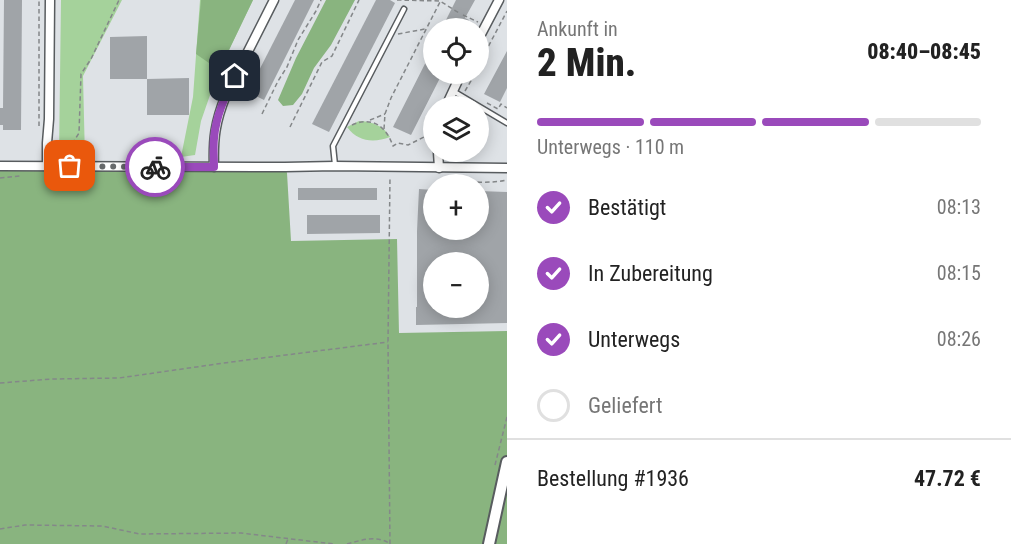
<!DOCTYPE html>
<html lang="de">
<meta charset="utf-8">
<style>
:root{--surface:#fff;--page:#f6f6f6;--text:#222;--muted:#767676;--line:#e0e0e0;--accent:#9a4abb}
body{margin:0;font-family:"Roboto Condensed",sans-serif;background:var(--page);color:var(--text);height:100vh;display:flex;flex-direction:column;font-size:22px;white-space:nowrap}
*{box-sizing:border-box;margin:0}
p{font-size:20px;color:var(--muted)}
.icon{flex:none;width:33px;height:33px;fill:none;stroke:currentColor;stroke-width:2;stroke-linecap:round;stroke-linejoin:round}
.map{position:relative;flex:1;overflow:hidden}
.side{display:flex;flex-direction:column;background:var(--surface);width:504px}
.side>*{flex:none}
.fabs{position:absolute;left:423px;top:18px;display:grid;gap:12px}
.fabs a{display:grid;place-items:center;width:66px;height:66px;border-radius:50%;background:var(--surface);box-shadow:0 3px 15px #0003;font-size:30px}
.pin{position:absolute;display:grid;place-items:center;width:51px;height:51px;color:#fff;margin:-26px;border-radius:12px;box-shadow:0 3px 9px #0006}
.courier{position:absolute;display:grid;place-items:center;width:60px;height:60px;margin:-30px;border:4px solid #9a4abb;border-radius:50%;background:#fff;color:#222;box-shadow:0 2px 8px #0007}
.overview em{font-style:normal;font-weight:800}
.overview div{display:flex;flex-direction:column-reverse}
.overview{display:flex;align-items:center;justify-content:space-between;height:102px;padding:0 30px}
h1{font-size:39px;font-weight:800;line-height:45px}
.bar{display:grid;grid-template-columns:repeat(4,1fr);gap:9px 6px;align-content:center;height:72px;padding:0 30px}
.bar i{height:8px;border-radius:4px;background:var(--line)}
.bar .active{background:var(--accent)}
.bar p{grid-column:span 4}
.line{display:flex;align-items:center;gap:15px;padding:0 30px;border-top:2px solid var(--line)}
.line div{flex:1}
ol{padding:0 30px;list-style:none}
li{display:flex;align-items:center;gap:18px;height:66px}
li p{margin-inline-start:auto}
li .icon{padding:6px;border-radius:50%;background:var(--accent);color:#fff;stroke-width:4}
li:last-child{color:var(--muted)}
li i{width:33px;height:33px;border:3px solid var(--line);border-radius:50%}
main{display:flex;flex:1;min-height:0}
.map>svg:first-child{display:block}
.green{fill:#a5d29b}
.forest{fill:#89b47f}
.building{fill:#a0a4a8;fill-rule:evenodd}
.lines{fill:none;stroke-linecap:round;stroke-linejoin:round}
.service-casing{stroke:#585c5f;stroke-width:7}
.minor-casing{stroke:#585c5f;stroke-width:11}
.tertiary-casing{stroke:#585c5f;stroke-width:14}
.path{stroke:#848789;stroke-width:1.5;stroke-dasharray:4.5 3;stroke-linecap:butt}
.service{stroke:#fff;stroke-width:4}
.minor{stroke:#fff;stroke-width:8}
.tertiary{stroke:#fff;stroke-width:10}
.done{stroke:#686b6d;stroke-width:6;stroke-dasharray:0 10.8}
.route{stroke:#9a4abb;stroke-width:8}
</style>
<main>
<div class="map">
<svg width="507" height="544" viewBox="0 0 507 544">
<rect width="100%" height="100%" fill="#dee2e6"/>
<g class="green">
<polygon points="61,0 122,0 83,76 85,159 59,156"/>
<polygon points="200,0 253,0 217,75 201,121 195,155 181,157 193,97"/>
<path d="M359,121C371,121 384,126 390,137C374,143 358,142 347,127Z"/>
</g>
<g class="forest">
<polygon points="201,0 253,0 217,75 209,63 196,54"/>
<polygon points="326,0 355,0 331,45 314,68 302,94 293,105 283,106 278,100 296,58"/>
<polygon points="285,167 287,173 291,241 397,239 399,333 507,331 507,544 0,544 0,169"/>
</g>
<g class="building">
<polygon points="4,0 22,0 21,130 3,130 3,125 0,125 0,108 3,108"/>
<polygon points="295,0 314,0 264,100 248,92"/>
<polygon points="376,0 390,0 395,3 329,132 312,124"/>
<polygon points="456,0 475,0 465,18 469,20 465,28 442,28"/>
<polygon points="147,36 147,79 110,79 110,37"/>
<polygon points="434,46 434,74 442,74 411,135 393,127"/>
<polygon points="507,51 507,88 500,102 484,94"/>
<polygon points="189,78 189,115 147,115 147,79"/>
<rect x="298" y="188" width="79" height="12"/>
<path d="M419,189L434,190V230H478V191L507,192V323L416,325V307H417V231ZM434,262H478V308H434Z"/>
<polygon points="307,215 380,215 380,233 307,234"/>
</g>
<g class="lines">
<g class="service-casing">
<g id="service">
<polyline points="453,91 507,123"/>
<polyline points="335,165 333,146 404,9"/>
</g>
</g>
<g class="minor-casing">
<g id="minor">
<polyline points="478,40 499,0"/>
<polyline points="446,106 461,74"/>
<polyline points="438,152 439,168"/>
<polyline points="0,166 285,167 335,166 507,168"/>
<polyline points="47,166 47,143 49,119 50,0"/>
<path d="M214,167C213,139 215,122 226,95L274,0"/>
</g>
</g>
<g class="tertiary-casing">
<polyline id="tertiary" points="489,544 507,462"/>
</g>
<g class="path">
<polyline points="397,0 440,1 459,13"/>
<polyline points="463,15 478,22"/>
<polyline points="398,34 425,29"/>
<polyline points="478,66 507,11"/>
<polyline points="465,91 475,74"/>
<polyline points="487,103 498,109 501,104 507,108"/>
<polyline points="262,114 278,81 287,67 298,40 316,11 321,0"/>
<polyline points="370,120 385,114"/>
<path d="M352,125C372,116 386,126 393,146L398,143L408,145L434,132"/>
<polyline points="39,126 39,0"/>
<polyline points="290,127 322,62 332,56 359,0"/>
<polyline points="384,129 385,114 391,98 441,0"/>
<polyline points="56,144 74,141 79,133 81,74 91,59 119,0"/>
<path d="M456,176C468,184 493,183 507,180"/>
<polyline points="0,178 20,176"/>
<polyline points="0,383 52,379 119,378 231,362 388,342"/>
<polyline points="495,465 507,417"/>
<polyline points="0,529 25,525 102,526 140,534 241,533 334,544"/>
<polyline points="286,544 288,539"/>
<path d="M347,544C362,540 375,535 389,543"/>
<polyline points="390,544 388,342 390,177"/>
</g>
<use href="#service" class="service"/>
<use href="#minor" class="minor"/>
<use href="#tertiary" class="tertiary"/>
</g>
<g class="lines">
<polyline class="done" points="70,166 155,167"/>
<path class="route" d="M155,167H214C214,158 213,148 214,138C216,116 225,96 235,76"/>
</g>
</svg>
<div class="fabs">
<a><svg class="icon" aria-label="locate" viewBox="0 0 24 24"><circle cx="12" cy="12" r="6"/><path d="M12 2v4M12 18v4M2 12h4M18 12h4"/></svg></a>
<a><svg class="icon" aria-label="layers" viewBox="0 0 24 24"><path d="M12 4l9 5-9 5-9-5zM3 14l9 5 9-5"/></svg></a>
<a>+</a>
<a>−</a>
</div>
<div class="pin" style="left:70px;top:166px;background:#ea580c"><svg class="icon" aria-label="bag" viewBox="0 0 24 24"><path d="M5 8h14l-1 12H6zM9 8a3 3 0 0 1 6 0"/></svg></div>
<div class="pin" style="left:235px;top:76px;background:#1f2937"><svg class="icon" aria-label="home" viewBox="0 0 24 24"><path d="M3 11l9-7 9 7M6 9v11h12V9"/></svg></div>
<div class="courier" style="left:155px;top:167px"><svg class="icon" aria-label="bike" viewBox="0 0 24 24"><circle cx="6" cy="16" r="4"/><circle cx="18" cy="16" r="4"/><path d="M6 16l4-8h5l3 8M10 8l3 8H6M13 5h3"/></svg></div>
</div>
<section class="side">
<div class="overview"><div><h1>2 Min.</h1><p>Ankunft in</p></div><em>08:40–08:45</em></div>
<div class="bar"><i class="active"></i><i class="active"></i><i class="active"></i><i></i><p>Unterwegs · 110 m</p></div>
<ol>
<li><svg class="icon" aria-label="check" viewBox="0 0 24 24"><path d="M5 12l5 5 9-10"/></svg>Bestätigt<p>08:13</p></li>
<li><svg class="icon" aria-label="check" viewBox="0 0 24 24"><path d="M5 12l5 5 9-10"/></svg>In Zubereitung<p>08:15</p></li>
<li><svg class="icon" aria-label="check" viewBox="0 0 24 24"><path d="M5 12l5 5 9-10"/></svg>Unterwegs<p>08:26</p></li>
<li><i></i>Geliefert</li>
</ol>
<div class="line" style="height:78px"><div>Bestellung #1936</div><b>47.72 €</b></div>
</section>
</main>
